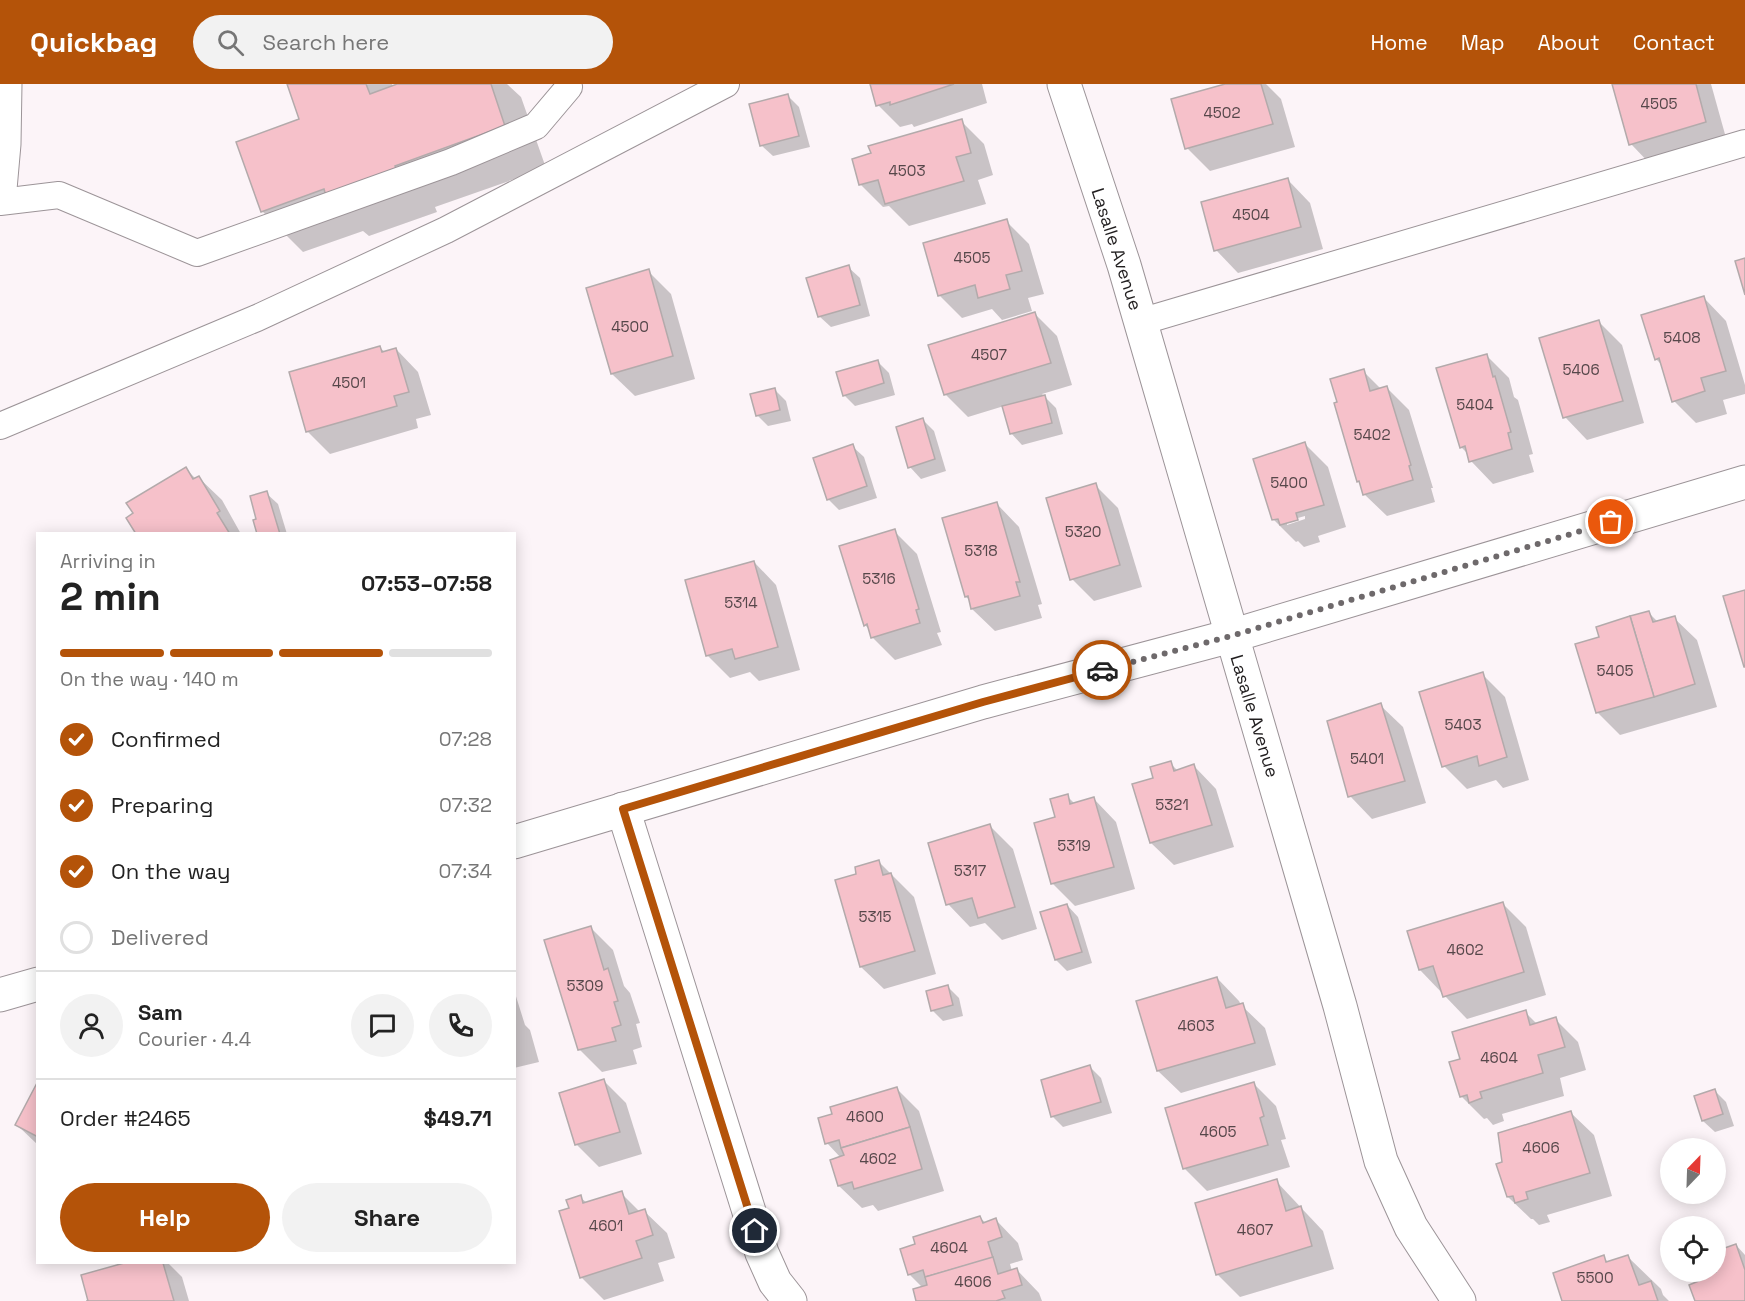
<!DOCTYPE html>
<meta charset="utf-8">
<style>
:root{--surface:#fff;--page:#f2f2f2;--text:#222;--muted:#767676;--line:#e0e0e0;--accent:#b45309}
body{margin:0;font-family:"Space Grotesk",sans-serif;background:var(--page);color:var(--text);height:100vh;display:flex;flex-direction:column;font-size:22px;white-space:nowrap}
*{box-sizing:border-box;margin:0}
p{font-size:20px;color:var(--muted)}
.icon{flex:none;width:33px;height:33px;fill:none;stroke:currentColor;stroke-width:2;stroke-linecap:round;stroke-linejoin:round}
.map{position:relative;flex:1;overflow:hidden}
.side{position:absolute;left:36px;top:448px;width:480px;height:732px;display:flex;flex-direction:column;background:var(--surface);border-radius:0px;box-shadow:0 3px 15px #0003}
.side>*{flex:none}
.needle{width:39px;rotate:23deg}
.fabs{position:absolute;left:1660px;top:1054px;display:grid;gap:12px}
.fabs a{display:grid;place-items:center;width:66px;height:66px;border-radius:50%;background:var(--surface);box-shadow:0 3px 15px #0003;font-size:30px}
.pin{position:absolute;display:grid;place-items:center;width:51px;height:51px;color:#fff;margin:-26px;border:3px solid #fff;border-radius:50%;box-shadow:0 2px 6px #0007}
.courier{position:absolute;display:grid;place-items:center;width:60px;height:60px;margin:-30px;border:4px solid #b45309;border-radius:50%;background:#fff;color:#222;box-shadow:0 2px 8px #0007}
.head em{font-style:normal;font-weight:700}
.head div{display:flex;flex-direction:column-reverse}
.head{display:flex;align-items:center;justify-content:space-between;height:102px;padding:0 24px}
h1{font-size:39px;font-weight:700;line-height:45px}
.bar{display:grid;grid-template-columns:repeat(4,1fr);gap:9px 6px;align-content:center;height:72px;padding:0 24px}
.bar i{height:8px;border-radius:4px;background:var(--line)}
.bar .active{background:var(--accent)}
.bar p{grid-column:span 4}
.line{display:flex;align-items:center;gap:15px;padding:0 24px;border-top:2px solid var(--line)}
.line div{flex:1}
.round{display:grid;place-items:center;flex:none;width:63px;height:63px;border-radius:32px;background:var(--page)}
ol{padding:0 24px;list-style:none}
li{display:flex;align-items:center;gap:18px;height:66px}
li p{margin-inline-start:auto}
li .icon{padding:6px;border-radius:50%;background:var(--accent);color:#fff;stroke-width:4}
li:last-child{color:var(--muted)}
li i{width:33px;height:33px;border:3px solid var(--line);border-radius:50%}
.action{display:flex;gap:12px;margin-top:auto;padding:12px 24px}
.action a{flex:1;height:69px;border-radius:36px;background:var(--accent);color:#fff;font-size:24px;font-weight:700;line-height:69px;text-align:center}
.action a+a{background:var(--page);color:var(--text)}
header{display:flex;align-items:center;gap:36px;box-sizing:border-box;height:84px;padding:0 30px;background:var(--accent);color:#fff}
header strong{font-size:28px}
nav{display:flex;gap:33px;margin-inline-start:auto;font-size:21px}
.search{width:420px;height:54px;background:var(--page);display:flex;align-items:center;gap:15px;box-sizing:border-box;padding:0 21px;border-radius:33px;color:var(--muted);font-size:22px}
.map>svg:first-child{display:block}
.shadow{fill:#0003;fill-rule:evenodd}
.building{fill:#f6c1ca;stroke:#b3aaab;stroke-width:1.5}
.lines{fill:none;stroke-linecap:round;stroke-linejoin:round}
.service-casing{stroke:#9c9498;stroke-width:28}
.minor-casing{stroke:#9c9498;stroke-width:35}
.tertiary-casing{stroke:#9c9498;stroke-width:35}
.service{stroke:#fff;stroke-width:26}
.minor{stroke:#fff;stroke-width:33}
.tertiary{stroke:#fff;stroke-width:33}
.done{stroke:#6e696b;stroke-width:6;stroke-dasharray:0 10.8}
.route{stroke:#b45309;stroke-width:8}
.labels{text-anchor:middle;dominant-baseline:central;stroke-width:4.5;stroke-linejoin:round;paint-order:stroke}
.number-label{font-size:15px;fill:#56474a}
.street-label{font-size:18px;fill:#211e1f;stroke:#fff}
</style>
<header>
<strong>Quickbag</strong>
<div class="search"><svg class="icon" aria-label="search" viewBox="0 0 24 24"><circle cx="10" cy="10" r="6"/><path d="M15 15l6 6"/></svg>Search here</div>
<nav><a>Home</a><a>Map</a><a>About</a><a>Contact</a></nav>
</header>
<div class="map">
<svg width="1745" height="1217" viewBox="0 0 1745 1217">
<rect width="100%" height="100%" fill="#fcf4f8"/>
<g class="shadow">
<polygon points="288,0 392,0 393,3 402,0 507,0 521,13 546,84 435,123 437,128 369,152 363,147 303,168 262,127 301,36"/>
<polygon points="872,0 982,0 987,19 914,43 912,40 900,43 878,21"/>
<polygon points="1231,0 1266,0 1281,15 1295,63 1210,87 1187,64"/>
<polygon points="1613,0 1711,0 1728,61 1653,83 1631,60"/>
<polygon points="788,12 799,23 810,63 773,72 761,61"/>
<polygon points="961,37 984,60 993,91 978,96 986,120 909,142 889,122 883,123 861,101"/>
<polygon points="1288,96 1310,119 1323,165 1238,189 1216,166"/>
<polygon points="1006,137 1029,160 1044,210 1028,214 1032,227 1002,236 992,225 962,234 939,211"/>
<polygon points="848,183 860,194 870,232 831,243 819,232"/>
<polygon points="648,187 671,210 695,295 635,312 612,290"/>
<polygon points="1704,214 1726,237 1745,301 1745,310 1723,316 1727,330 1696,339 1674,317 1663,282 1656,275"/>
<polygon points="1035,230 1057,252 1072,301 1042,310 1056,324 1063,350 1022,361 1011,349 1004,322 968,333 945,310"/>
<polygon points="1599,238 1622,261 1644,339 1587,356 1565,333"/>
<polygon points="380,264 385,268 396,265 418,288 431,331 416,335 418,344 330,370 307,347"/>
<polygon points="1486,271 1509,294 1514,313 1518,316 1533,370 1529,371 1534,388 1493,400 1471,377 1469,371 1461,363"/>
<polygon points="877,277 889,289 895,311 855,322 844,311"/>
<polygon points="1363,287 1381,305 1387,304 1409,326 1433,404 1431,404 1435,418 1387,432 1364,410 1359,397 1336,320"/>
<polygon points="775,306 786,317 791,337 768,342 757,331"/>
<polygon points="923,336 934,347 946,387 921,395 910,383"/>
<path d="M1305,360L1328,383L1346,443L1318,452L1320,458L1304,463L1298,457L1296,458L1273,435ZM1305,432V435L1287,441V437Z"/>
<polygon points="852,362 864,373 877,414 839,426 828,415"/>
<polygon points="186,385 196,395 199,394 222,416 241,450 138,450"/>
<polygon points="1095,401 1118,424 1142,503 1094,517 1072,495"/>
<polygon points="266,409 278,420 287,450 259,450 258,436"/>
<polygon points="997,420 1019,443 1042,520 1038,521 1042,534 995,547 972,525 971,517 966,513"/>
<polygon points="894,447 917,470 941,548 937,549 942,561 895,576 872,553 870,546 865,541"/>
<polygon points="754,478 776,501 800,586 759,597 750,588 730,594 707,571"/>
<polygon points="1649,529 1658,538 1674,534 1697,556 1717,623 1620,651 1597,628 1601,554"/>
<polygon points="1482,590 1505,613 1529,696 1503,704 1496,696 1467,705 1444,682"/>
<polygon points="1380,621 1403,643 1426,719 1372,735 1350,712"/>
<polygon points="1170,679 1178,687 1194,682 1216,705 1234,763 1174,781 1151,759 1134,701 1154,695"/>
<polygon points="1067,712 1075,720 1094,715 1116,738 1135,805 1075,822 1052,799 1057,734"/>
<polygon points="990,742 1013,765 1037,845 1002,856 985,839 970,843 948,820"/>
<polygon points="879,778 914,813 936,890 884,905 861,883 858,791"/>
<polygon points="1503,820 1526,843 1546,911 1467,935 1420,886"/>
<polygon points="1067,821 1078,833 1092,879 1067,887 1056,876"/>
<polygon points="591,844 613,866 624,902 630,909 640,939 636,940 642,963 633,966 637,980 602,988 579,965"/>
<polygon points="1217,894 1239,917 1241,921 1265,944 1276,981 1181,1009 1158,987"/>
<polygon points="948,903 959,914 963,932 943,937 932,926"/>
<polygon points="514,906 525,941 530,946 539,978 514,984"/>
<polygon points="1525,928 1537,940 1555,935 1578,958 1586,986 1560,994 1564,1012 1502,1030 1504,1037 1493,1041 1487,1034 1484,1035 1461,1012 1462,976"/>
<polygon points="1090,983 1101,994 1112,1029 1063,1043 1052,1032"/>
<polygon points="603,996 626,1019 642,1070 599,1083 576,1060"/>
<polygon points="1253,999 1276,1022 1286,1055 1281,1056 1290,1083 1207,1107 1184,1084"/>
<polygon points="38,1001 38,1061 17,1041"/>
<polygon points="897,1005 919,1027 944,1107 878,1127 873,1121 862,1124 839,1102 832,1077 841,1074 827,1059"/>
<polygon points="1715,1007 1726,1018 1734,1042 1715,1048 1703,1037 1696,1013"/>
<polygon points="1571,1029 1594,1051 1612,1112 1547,1131 1550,1138 1539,1141 1533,1135 1531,1135 1508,1113 1504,1079"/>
<polygon points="1276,1097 1323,1147 1334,1185 1240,1213 1217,1190"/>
<polygon points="621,1109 640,1128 644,1127 667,1149 675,1174 658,1179 664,1197 604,1216 581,1193 571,1125 580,1113 587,1119"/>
<polygon points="980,1134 986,1139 996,1136 1018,1159 1023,1176 1010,1180 1012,1187 1017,1186 1039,1209 1042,1217 918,1217 923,1204 909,1190"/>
<polygon points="1736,1161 1745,1171 1745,1217 1696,1217 1708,1195 1706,1188 1716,1188 1716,1165 1718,1167"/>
<polygon points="1603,1173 1609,1179 1628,1173 1661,1205 1663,1211 1669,1217 1564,1217"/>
<polygon points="129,1179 168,1179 182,1193 189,1217 89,1217"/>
</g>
<g class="building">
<polygon points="287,0 366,0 370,10 397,0 491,0 505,42 395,82 397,87 326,112 324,105 261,128 236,58 299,35"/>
<polygon points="870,0 954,0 890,21 890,18 876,22"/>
<polygon points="1225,0 1261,0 1273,40 1185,65 1171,15"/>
<polygon points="1612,0 1696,0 1706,38 1629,61"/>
<polygon points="788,10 799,52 760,62 749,20"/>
<polygon points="962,35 971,69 956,73 964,97 885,120 878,96 859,101 852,75 871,69 868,62"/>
<polygon points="1288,94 1301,143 1214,167 1201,118"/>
<polygon points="1007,135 1022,187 1006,191 1010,205 978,214 975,201 938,212 923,159"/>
<polygon points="1745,174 1745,211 1735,177"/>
<polygon points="849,181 860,221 818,233 806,194"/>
<polygon points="649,185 673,272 611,290 586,204"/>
<polygon points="1704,212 1726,287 1701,294 1705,307 1672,318 1659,274 1655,276 1641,231"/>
<polygon points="1035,228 1051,279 944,311 928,261"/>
<polygon points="1599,236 1623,317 1563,334 1539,254"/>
<polygon points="380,262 382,268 396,264 409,308 394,312 397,322 306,348 289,288"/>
<polygon points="1487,270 1493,293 1495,292 1511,348 1508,349 1512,365 1469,378 1465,362 1460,364 1436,284"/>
<polygon points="878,276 884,299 843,312 836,288"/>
<polygon points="1364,285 1370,307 1387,302 1411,381 1409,382 1413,396 1363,411 1359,397 1357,398 1334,319 1337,318 1330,295"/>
<polygon points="775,304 780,326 756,332 750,310"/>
<polygon points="1045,311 1052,339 1010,350 1002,322"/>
<polygon points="923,334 935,375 908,384 896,343"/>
<polygon points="1305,358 1324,421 1296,429 1298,436 1280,441 1278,435 1272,436 1253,375"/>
<polygon points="853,360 867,402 827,416 813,374"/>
<polygon points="186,383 193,395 199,392 220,427 217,429 230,450 136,450 126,434 133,429 126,419"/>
<polygon points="1096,399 1120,481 1070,496 1046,414"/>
<polygon points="267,407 280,450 257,450 253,436 256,435 250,412"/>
<polygon points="997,418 1020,498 1016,498 1020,512 971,525 968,512 965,513 942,434"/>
<polygon points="895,445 919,525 916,526 920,539 871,554 867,540 864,542 839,462"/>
<polygon points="754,477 778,563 735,575 732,565 706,572 685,496"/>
<polygon points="1745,506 1745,583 1744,583 1723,512"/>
<polygon points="1649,527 1653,538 1675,532 1695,600 1654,613 1630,532"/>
<polygon points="1630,532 1654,613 1596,629 1575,560 1599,553 1596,543"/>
<polygon points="1483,588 1507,673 1479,682 1477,672 1442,683 1419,608"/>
<polygon points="1381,619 1405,697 1348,713 1327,637"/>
<polygon points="1171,677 1174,687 1194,680 1212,741 1150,759 1132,700 1153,694 1150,683"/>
<polygon points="1068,710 1070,720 1094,713 1114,783 1051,800 1034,739 1055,733 1050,715"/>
<polygon points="990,740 1015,823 978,834 972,814 946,821 928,759"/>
<polygon points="879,776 883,791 891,789 915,867 860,883 835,796 856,790 855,783"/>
<polygon points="1503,818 1524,888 1443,913 1433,882 1419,886 1407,847"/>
<polygon points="1067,820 1082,868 1055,876 1040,828"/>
<polygon points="591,842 604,886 608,884 618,917 614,918 621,941 612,944 616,957 578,966 544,856"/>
<polygon points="1217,893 1226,924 1243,919 1255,959 1157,987 1136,917"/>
<polygon points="948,901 953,921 931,927 926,907"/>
<polygon points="1526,926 1530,941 1556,933 1565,963 1538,971 1543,989 1480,1008 1482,1014 1469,1019 1467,1011 1460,1013 1449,978 1460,975 1452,948"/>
<polygon points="1090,981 1101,1018 1051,1033 1041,996"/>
<polygon points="604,995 620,1048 575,1061 559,1009"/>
<polygon points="38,997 38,1053 15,1041"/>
<polygon points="1254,998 1264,1032 1260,1034 1268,1061 1183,1085 1165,1024"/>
<polygon points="897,1003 910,1043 841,1064 839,1056 825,1060 818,1034 832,1030 830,1023"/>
<polygon points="1715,1005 1723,1030 1702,1037 1694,1012"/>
<polygon points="1571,1027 1590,1089 1526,1108 1528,1115 1515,1119 1513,1112 1507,1113 1496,1080 1502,1078 1498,1049"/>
<polygon points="910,1043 922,1085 854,1105 852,1098 838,1102 830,1076 844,1071 841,1064"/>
<polygon points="1277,1095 1286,1127 1301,1122 1312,1162 1216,1191 1195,1119"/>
<polygon points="622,1107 629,1130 645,1125 653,1151 636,1157 642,1174 580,1194 559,1127 569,1124 566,1116 581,1111 583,1119"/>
<polygon points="980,1132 983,1139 996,1134 1002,1153 988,1158 993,1174 925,1193 923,1186 908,1191 900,1165 915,1160 913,1153"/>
<polygon points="1736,1160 1745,1186 1745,1217 1695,1217 1689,1201 1706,1194 1704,1188 1716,1188 1716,1167"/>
<polygon points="1604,1171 1606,1178 1628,1171 1639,1201 1651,1197 1658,1217 1562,1217 1553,1189"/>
<polygon points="993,1173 998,1190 1017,1184 1022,1201 1002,1207 1005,1214 996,1217 916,1217 913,1205 927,1201 925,1193"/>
<polygon points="124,1179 163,1179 174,1217 86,1217 88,1217 81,1191"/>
</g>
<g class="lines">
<g class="service-casing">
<g id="service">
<polyline points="0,118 59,111 197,169 451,78 536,42 569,3 568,0"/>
<polyline points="1140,238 1745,59"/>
<polyline points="0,342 257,234 446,146 726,0"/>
</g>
</g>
<g class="minor-casing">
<g id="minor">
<polyline points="1064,0 1124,181 1340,922 1381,1077 1411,1143 1459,1217"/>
<polyline points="623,725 762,1169 775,1198 790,1217"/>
<polyline points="514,758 983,618 1231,552 1745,398"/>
<polyline points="0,911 38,900"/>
</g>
</g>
<g class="tertiary-casing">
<polyline id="tertiary" points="0,105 4,60 5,0"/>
</g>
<use href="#service" class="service"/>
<use href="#minor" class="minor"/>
<use href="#tertiary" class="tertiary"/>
</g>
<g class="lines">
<polyline class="done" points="1102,586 1231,552 1611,438"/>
<polyline class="route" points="755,1147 623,725 983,618 1102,586"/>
</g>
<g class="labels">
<g class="number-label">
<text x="1659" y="19">4505</text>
<text x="1222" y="28">4502</text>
<text x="907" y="86">4503</text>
<text x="1251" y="130">4504</text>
<text x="972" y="173">4505</text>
<text x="630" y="242">4500</text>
<text x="1682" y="253">5408</text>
<text x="989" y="270">4507</text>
<text x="1581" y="285">5406</text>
<text x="349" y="298">4501</text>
<text x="1475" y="320">5404</text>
<text x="1372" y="350">5402</text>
<text x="1289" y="398">5400</text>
<text x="1083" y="447">5320</text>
<text x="981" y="466">5318</text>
<text x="879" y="494">5316</text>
<text x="741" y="518">5314</text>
<text x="1615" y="586">5405</text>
<text x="1463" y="640">5403</text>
<text x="1367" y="674">5401</text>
<text x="1172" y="720">5321</text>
<text x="1074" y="761">5319</text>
<text x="970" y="786">5317</text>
<text x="875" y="832">5315</text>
<text x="1465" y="865">4602</text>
<text x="585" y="901">5309</text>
<text x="1196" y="941">4603</text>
<text x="1499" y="973">4604</text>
<text x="865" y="1032">4600</text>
<text x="1218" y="1047">4605</text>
<text x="1541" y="1063">4606</text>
<text x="878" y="1074">4602</text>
<text x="606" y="1141">4601</text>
<text x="1255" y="1145">4607</text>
<text x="949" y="1163">4604</text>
<text x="1595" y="1193">5500</text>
<text x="973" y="1197">4606</text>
</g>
<g class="street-label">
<text transform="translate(1117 165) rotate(72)">Lasalle Avenue</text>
<text transform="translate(1255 632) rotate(73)">Lasalle Avenue</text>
</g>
</g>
</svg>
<div class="fabs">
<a><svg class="needle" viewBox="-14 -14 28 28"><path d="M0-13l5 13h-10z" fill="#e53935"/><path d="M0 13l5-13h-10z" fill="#767676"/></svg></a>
<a><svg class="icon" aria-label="locate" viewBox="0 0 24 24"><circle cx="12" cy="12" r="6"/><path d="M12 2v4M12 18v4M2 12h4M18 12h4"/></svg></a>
</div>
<div class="pin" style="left:1611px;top:438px;background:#ea580c"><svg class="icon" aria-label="bag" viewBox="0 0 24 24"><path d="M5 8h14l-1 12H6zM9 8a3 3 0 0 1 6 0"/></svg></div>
<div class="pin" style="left:755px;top:1147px;background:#1f2937"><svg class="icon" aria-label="home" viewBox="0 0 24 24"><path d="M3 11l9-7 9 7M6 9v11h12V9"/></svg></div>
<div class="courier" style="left:1102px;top:586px"><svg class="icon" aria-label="car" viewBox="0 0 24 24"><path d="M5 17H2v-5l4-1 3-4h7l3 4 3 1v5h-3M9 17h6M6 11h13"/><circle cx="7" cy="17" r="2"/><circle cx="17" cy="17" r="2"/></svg></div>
<section class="side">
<div class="head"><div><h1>2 min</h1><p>Arriving in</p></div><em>07:53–07:58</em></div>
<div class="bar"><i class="active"></i><i class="active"></i><i class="active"></i><i></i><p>On the way · 140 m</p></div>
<ol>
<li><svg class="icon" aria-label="check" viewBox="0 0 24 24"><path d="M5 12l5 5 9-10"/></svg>Confirmed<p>07:28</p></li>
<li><svg class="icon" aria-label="check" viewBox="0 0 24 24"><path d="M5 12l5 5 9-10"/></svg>Preparing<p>07:32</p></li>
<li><svg class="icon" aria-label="check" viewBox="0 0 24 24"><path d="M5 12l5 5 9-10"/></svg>On the way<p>07:34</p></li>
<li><i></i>Delivered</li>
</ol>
<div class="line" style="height:108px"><a class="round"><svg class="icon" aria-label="person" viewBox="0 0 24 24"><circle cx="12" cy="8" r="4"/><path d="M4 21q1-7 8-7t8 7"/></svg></a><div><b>Sam</b><p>Courier · 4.4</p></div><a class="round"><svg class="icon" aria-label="chat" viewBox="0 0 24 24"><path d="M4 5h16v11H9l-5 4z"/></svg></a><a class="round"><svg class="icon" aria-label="phone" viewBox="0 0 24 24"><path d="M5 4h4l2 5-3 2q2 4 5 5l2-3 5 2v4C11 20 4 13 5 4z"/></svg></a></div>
<div class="line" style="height:78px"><div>Order #2465</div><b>$49.71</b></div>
<div class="action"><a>Help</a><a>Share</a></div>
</section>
</div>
